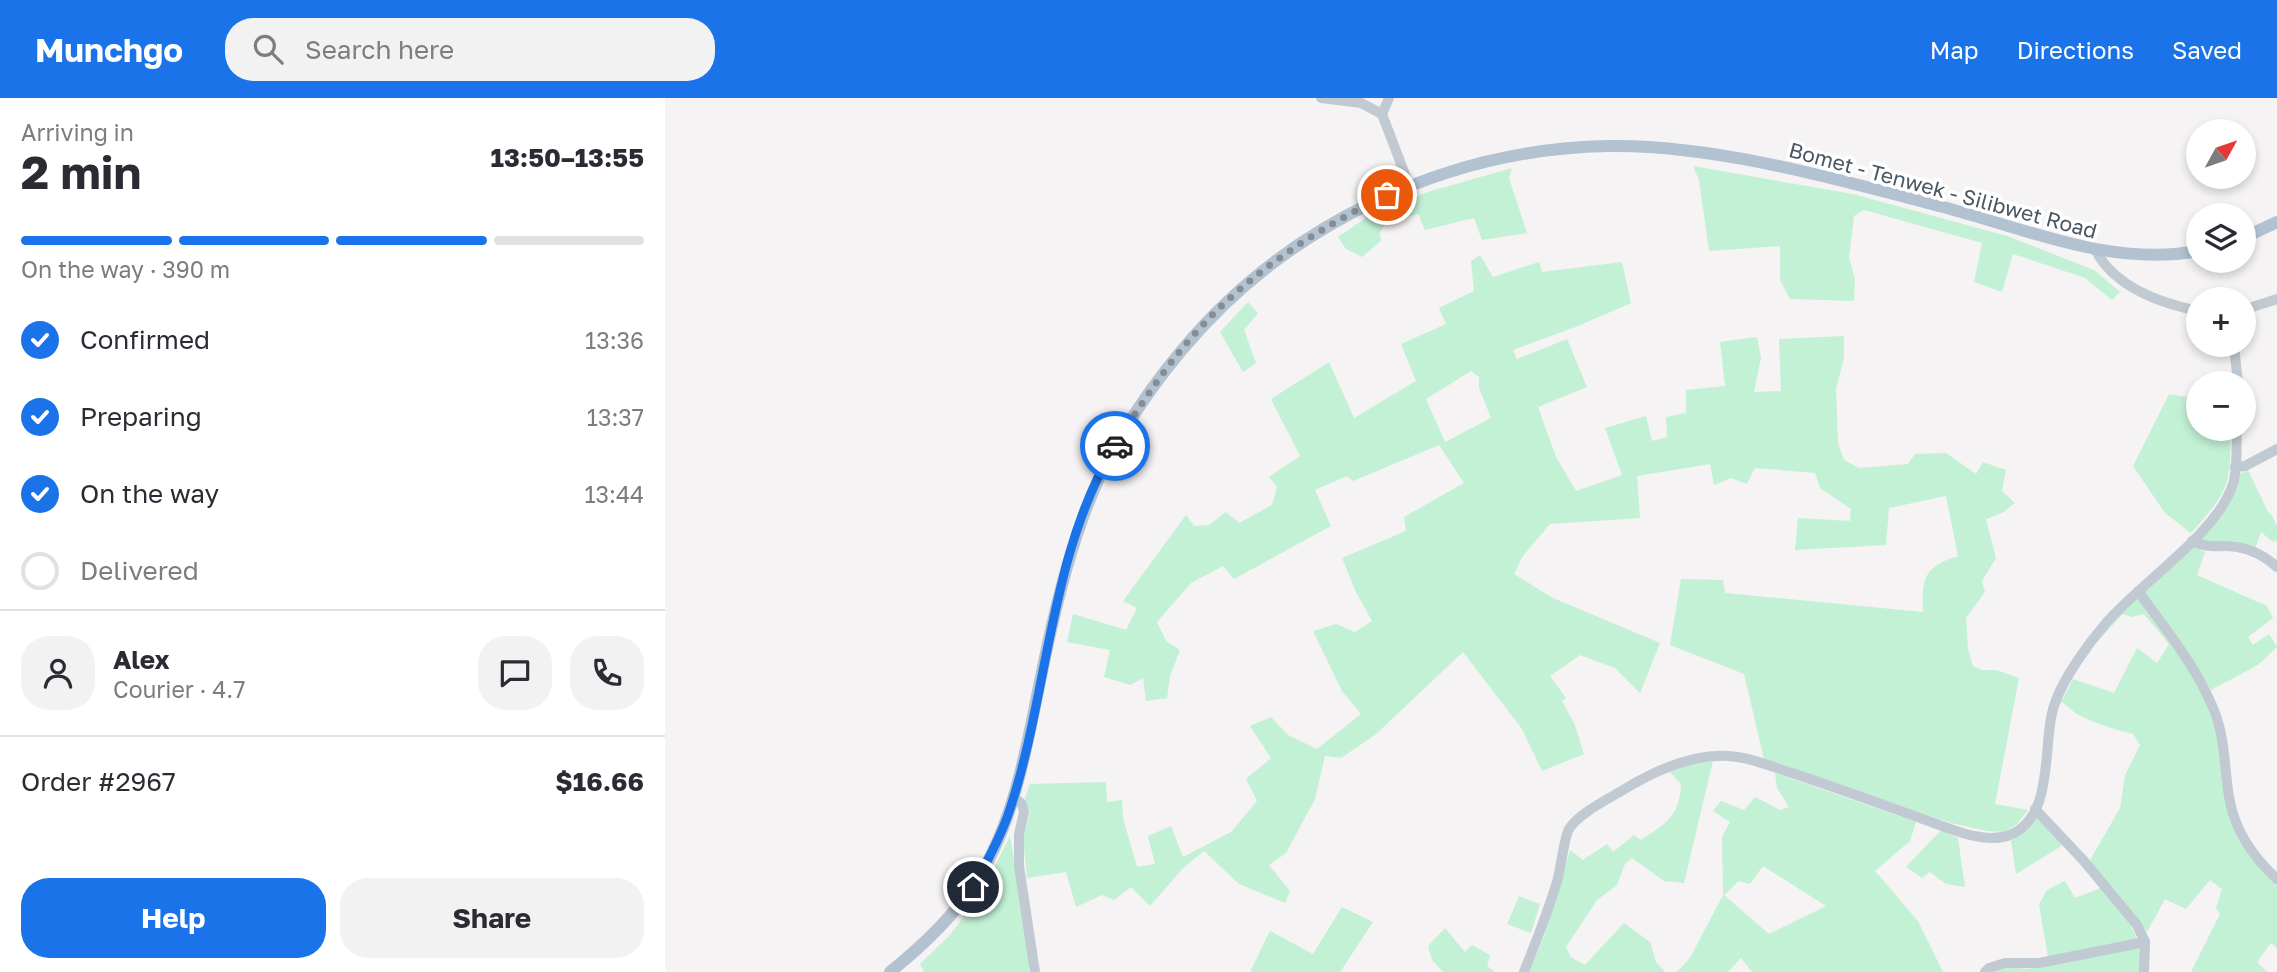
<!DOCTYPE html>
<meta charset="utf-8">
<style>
:root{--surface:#fff;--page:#f2f2f3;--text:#2b2b33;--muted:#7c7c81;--line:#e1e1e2;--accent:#1a73e8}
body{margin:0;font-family:"Golos Text",sans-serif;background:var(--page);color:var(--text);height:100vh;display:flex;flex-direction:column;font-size:26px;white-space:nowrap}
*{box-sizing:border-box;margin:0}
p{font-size:23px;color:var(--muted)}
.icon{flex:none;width:38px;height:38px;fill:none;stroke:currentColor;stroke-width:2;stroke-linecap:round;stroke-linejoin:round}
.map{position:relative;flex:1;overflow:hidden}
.side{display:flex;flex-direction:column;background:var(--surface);width:665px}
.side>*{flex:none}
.needle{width:46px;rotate:50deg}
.controls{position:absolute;left:1521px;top:21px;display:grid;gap:14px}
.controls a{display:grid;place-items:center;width:70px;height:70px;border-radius:50%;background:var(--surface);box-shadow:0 4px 10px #0003;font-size:35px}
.pin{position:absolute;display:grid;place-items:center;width:60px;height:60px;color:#fff;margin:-30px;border:4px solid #fff;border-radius:50%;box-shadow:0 2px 7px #0007}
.courier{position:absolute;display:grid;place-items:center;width:70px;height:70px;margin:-35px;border:5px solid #1a73e8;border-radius:50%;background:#fff;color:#222;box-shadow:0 2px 9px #0007}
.overview em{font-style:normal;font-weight:700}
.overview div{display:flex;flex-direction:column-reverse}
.overview{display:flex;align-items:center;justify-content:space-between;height:119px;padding:0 21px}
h1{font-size:46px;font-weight:700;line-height:52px}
.bar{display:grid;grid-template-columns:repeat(4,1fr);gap:10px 7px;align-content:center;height:84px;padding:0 21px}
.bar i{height:9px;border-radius:5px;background:var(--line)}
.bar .on{background:var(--accent)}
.bar p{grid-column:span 4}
.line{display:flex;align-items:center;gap:18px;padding:0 21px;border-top:2px solid var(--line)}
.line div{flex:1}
.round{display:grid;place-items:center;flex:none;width:74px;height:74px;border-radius:28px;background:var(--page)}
ol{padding:0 21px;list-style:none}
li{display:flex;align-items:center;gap:21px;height:77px}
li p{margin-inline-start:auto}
li .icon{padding:7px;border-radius:50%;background:var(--accent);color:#fff;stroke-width:4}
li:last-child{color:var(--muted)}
li i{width:38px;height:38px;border:4px solid var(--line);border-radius:50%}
.cta{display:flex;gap:14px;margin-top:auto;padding:14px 21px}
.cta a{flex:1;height:80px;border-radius:28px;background:var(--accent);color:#fff;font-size:28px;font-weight:700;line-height:80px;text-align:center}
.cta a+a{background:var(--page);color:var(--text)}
header{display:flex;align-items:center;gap:42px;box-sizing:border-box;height:98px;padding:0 35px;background:var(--accent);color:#fff}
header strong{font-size:33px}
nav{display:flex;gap:38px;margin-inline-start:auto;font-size:24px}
.search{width:490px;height:63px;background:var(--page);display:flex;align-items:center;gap:18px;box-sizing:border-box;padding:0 24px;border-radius:28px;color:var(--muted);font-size:26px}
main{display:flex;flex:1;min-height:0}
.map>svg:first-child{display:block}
.green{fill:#c3f1d5;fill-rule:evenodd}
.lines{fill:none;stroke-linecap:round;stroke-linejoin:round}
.minor{stroke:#c1cad2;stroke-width:10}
.major{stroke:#b3c2d1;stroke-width:12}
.done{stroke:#868d94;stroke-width:7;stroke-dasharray:0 12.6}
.route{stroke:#1a73e8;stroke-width:9}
.labels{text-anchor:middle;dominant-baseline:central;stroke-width:7;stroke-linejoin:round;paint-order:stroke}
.street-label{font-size:21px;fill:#4a5661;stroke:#fff}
</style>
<header>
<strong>Munchgo</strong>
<div class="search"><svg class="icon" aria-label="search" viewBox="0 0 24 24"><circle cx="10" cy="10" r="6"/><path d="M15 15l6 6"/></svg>Search here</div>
<nav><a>Map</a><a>Directions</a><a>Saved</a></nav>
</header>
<main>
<section class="side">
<div class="overview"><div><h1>2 min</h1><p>Arriving in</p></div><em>13:50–13:55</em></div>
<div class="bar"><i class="on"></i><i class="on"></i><i class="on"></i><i></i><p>On the way · 390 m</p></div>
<ol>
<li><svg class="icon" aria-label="check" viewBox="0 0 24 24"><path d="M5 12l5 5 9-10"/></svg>Confirmed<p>13:36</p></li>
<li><svg class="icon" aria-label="check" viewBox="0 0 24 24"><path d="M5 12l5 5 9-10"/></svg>Preparing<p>13:37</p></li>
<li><svg class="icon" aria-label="check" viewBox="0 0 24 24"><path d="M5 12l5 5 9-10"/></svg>On the way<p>13:44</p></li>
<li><i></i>Delivered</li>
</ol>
<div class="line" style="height:126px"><a class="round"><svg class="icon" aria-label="person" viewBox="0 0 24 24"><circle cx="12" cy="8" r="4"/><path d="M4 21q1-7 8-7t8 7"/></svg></a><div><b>Alex</b><p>Courier · 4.7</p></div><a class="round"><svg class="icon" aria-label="chat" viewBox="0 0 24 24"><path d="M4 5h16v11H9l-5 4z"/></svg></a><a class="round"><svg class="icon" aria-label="phone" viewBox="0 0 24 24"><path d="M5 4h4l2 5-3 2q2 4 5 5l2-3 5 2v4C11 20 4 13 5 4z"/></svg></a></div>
<div class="line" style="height:91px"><div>Order #2967</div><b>$16.66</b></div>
<div class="cta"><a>Help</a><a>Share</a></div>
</section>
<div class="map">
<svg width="1612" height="874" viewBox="0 0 1612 874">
<rect width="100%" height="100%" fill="#f5f3f3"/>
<g class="green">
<polygon points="1028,68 1188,96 1342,138 1429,172 1455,194 1447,202 1420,180 1348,156 1337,194 1309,184 1317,145 1199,112 1189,118 1184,159 1190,182 1189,203 1125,201 1115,182 1115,148 1044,153 1034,82"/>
<polygon points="847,70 844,80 862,135 817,142 809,120 760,132 753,116 722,124 715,134 716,143 697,159 681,151 673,139 708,115 766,93"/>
<path d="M815,157L828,179L874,164L877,174L957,164L966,205L913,228L848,252L852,261L902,241L922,289L873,309L891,359L911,393L957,377L940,330L981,318L987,343L1002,339L1001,319L1021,315V292L1060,288L1055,244L1092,239L1096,260L1089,294L1116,293L1114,241L1179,238V260L1171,291L1173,345L1179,362L1194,370L1243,366L1250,356L1281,355L1311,376L1318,364L1341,372L1337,393L1350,405L1337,415L1321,421L1331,460L1317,483L1320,494L1301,520L1303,551L1308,568L1317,572H1331L1354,580L1330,706L1363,712L1352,726L1340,734L1322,733L1286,725L1099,661L1079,576L1005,547L1016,481L1058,482L1060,495L1258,514C1257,479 1259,469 1293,458L1281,398L1224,410L1221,447L1130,452L1133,420L1185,423L1186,411L1155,390L1150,375L1090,370L1082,386L1066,380L1049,387L1045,366L972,378L975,420L885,426L858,458L849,476L888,500L995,545L975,595L950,570L915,557L885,578L901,600L897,603L910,627L919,656L877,673L857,631L798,554L710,637L676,660L660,658L650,701L621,755L604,767L625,793L620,805L574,786L539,753L519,769L485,808L466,789L449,802L437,797L411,809L401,774L362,780L358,739L365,714L360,700L365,686L441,684L442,704L457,702L458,720L472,769L490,766L483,738L506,728L518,759L566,734L592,703L581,681L606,660L585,628L606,619L623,637L652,651L696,616L677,593L648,533L671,526L690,534L707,523L691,494L677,460L741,433L739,419L799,385L774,347L688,383L682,378L650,392L666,428L569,481L558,468L526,485L492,524L501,543L515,552L505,578L502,600L481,603L478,580L465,587L439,579L445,552L402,544L408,516L461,532L472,510L458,503L521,417L529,428L544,427L561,414L574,425L607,407L612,389L604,379L635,358L606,301L664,264L689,320L751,283L736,246L781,226L774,210L809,193L806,163ZM806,273L814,279V290L826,320L780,344L761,301Z"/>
<polygon points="583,204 593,215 579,232 591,265 578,274 555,234"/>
<path d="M1504,296L1533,301V331H1565C1567,386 1563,394 1526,435L1500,415L1468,368Z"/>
<path d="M1583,372L1604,416H1606L1612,428V442L1608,444L1596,434L1590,451L1569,443L1543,445L1535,441C1552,421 1572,403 1575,376Z"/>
<polygon points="1528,448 1540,454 1532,477 1602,508 1608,520 1583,539 1588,547 1604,536 1612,549 1593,567 1546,592 1533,570 1477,493"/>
<path d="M1473,500L1533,584L1554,642L1560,704L1598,773L1612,786V850L1606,845L1592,864L1602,874H1526L1555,816L1551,810L1557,791L1545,782L1521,811L1500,801L1482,834L1424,764L1455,710L1460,677L1475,647L1468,636C1449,631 1431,626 1414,617C1406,613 1404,608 1396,604L1408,581L1449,595L1472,550L1492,565L1504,546L1479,516L1466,519L1458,516L1429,547L1459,511Z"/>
<path d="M1048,663L1019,785L999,783L967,760L960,766L952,787L932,802L901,849L906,859L920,867L959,825L985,844L991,864L1000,874H1004H864L879,838L905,752L918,762L942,746L948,754L969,737L976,742C1001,726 1015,717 1016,686L1005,674L1022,667Z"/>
<path d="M1110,675L1251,724L1245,743L1210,773L1253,823L1278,874H1087L1076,860L1063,874H1012L1025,860L1058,797L1057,739L1065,724L1048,713L1056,703L1079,712L1090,699L1115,712L1124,709L1112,690ZM1098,768L1161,808L1104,836L1059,797L1074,783L1085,786Z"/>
<polygon points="1372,718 1398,747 1351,776 1346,743 1361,733"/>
<polygon points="1276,732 1293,740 1300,789 1281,786 1265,774 1257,780 1241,769"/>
<polygon points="345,738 364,855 364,874 259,874 255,866 284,838 315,798"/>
<polygon points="1400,783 1410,800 1436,790 1466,828 1472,841 1383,859 1374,806 1382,792"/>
<polygon points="854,798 875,806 866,835 842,826"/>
<polygon points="677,809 708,824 675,874 585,874 605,833 648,856"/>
<polygon points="780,830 800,854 807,847 825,857 822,868 830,874 778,874 767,862 763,848"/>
<polygon points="1475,849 1475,874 1324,874 1345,869 1362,871"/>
</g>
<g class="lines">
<g class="minor">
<polyline points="656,0 696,5 717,16 744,87"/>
<polyline points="717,16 724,0"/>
<path d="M1431,153C1450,189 1495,205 1533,213"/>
<polyline points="1578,212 1612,201"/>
<polyline points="1569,247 1573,285"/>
<polyline points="1570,369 1580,368 1612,351"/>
<path d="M1527,443C1545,452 1555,446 1572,449C1586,451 1601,459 1612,469"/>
<path d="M1473,493C1501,532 1533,570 1550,615C1561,644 1559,674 1565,704C1571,734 1590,761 1612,781"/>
<polyline points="348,698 357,706 359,714 354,736 354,768 370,874"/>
<polyline points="1370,711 1419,763 1472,827 1480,844 1479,874"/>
<path d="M859,874C871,843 884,812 893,780C896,768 899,740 904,731C913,716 943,701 958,692C989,673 1026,656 1063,658C1085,659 1107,669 1127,675C1175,691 1222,708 1269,725C1291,733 1321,746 1345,737C1392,718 1376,640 1390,605C1399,579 1423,546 1441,525C1475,485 1552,436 1568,386C1573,370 1571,348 1572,331"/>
<polyline points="1320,874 1324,870 1340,865 1374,865 1480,844"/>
</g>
<g class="major">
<polyline points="1578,140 1612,124"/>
<path d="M225,874C255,850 284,823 306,791C351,727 362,644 378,569C388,520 400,469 417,422C439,359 475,302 517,252C621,127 780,51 943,48C1050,46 1175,82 1278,109C1362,131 1445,169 1533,153"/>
</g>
</g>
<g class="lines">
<path class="done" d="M450,348C475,307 502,266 534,231C586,174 653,130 722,97"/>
<path class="route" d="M308,789C321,766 334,742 343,717C384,598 383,458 450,348"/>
</g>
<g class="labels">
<g class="street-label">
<text transform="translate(1278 92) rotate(15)">Bomet - Tenwek - Silibwet Road</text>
</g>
</g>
</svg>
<div class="controls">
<a><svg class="needle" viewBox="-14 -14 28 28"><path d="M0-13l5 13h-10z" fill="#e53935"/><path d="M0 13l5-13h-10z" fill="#7c7c81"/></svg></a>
<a><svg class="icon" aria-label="layers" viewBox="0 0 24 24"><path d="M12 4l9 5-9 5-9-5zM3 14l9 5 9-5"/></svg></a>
<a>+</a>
<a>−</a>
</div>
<div class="pin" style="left:722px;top:97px;background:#ea580c"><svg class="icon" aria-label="bag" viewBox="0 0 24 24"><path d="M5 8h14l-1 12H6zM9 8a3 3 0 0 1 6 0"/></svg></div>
<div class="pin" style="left:308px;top:789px;background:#1f2937"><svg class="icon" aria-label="home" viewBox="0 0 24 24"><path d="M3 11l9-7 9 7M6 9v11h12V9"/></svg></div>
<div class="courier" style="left:450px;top:348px"><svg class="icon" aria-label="car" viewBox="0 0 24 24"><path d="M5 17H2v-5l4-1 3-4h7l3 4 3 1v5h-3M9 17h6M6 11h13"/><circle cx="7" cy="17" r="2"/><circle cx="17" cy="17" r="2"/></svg></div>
</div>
</main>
